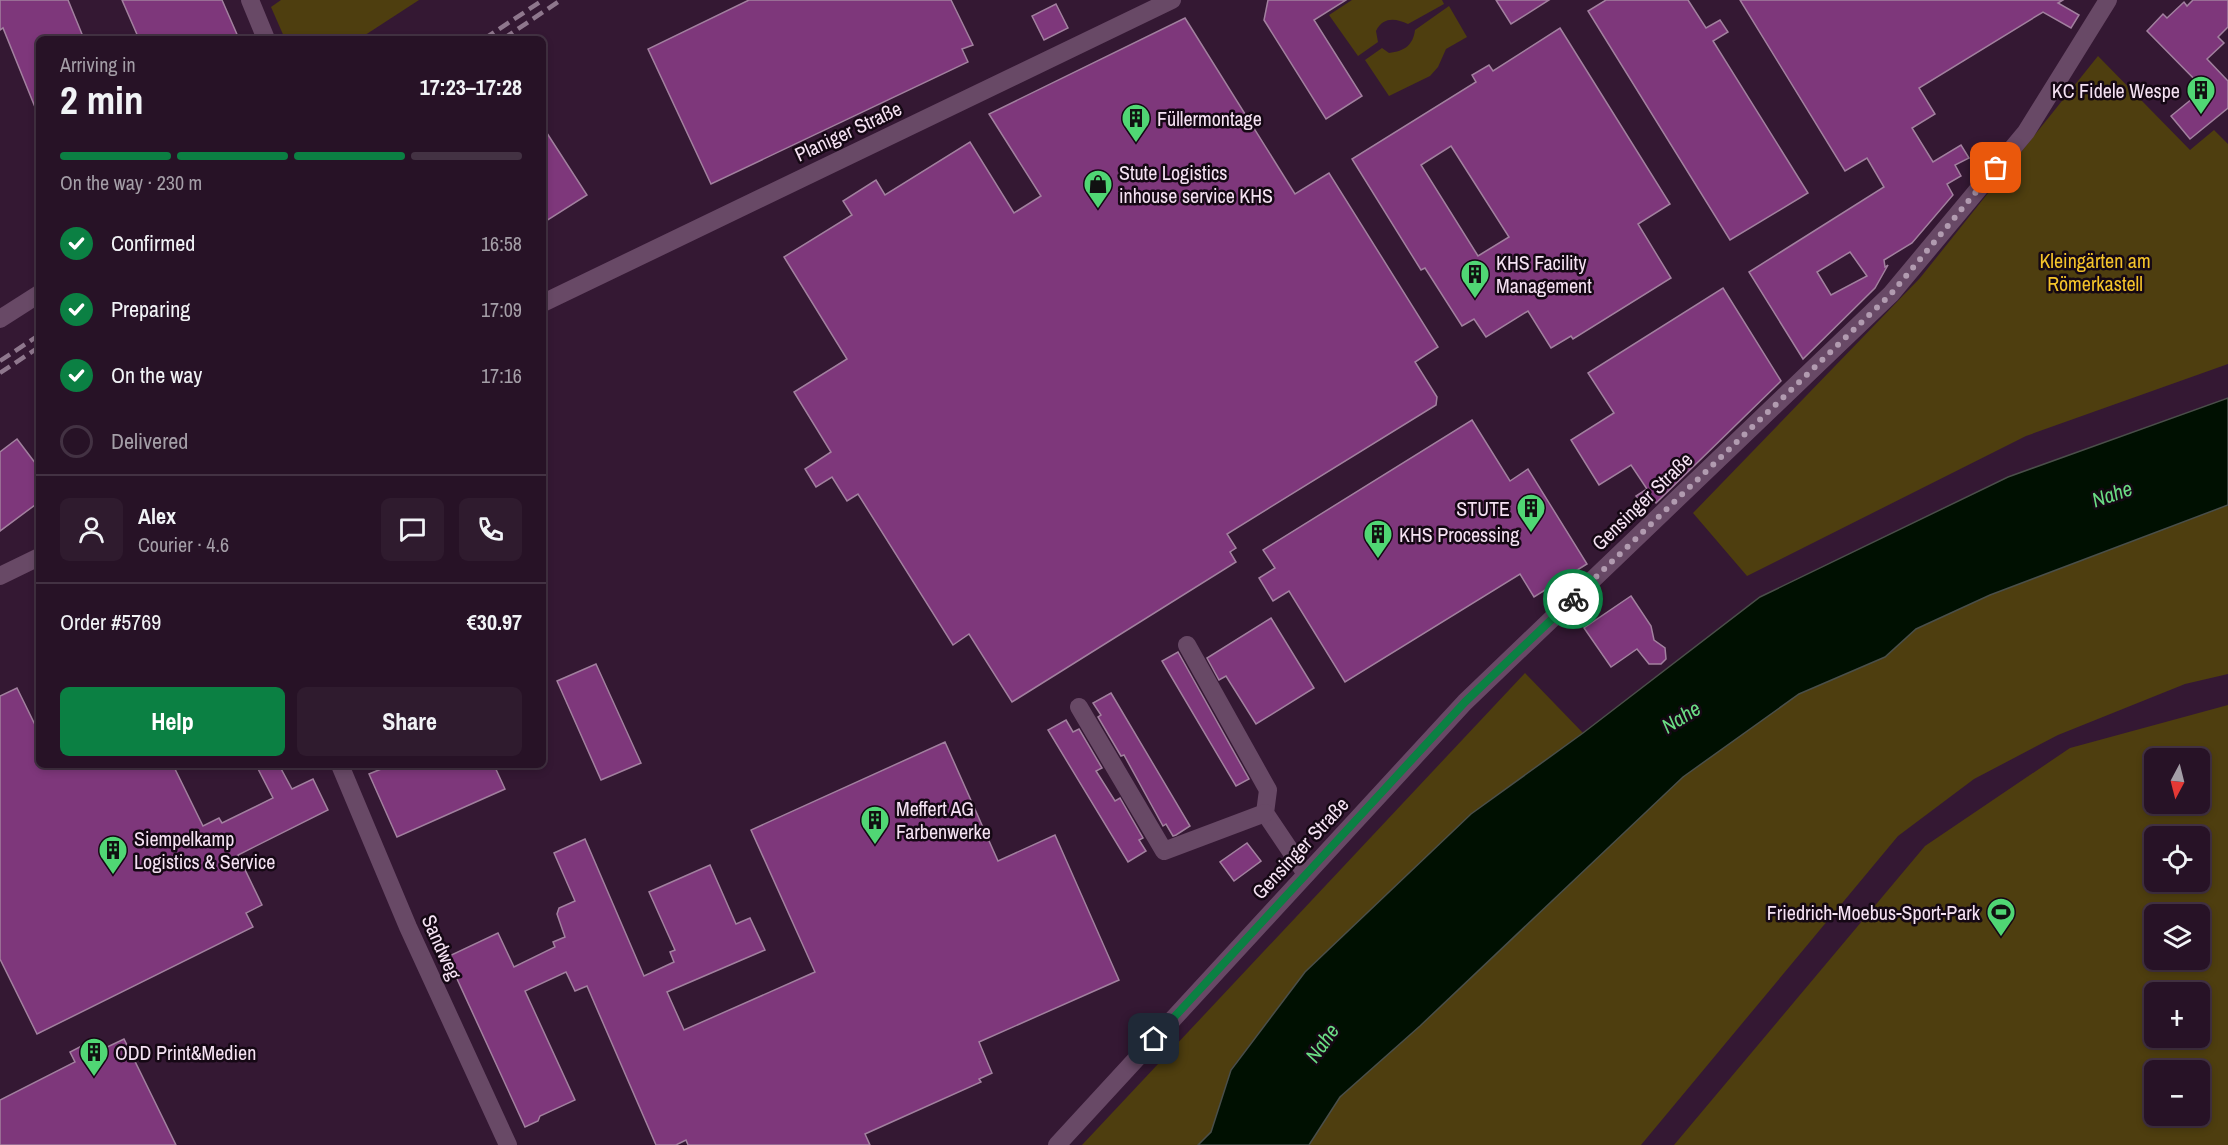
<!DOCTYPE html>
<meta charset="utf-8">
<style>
:root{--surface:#271226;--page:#2f1b2e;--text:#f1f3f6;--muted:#a49ea7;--line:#433243;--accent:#0b8043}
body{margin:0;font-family:"Archivo Narrow",sans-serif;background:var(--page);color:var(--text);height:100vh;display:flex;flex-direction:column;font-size:22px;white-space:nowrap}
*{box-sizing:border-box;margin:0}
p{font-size:20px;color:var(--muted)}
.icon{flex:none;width:33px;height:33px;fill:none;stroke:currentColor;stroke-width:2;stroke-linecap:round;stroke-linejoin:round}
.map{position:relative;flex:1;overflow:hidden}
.details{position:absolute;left:36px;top:36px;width:510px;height:732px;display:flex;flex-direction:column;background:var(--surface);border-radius:9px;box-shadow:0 3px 9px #0003,0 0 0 2px var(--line)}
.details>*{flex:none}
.needle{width:39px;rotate:187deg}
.buttons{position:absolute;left:2144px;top:748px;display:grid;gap:12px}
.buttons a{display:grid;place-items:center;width:66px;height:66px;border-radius:9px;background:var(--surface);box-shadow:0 3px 9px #0003,0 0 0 2px var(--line);font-size:30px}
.pin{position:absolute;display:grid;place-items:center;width:51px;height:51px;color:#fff;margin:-26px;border-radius:12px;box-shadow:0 3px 9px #0006}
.courier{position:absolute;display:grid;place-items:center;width:60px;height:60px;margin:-30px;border:4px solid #0b8043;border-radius:50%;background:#fff;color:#222;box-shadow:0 2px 8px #0007}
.head em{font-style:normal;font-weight:700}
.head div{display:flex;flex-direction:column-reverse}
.head{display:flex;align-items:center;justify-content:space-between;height:102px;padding:0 24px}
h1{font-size:39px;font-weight:700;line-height:45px}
.bar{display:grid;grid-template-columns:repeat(4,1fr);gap:9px 6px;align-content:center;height:72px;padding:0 24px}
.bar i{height:8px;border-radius:4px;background:var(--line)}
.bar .active{background:var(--accent)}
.bar p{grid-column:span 4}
.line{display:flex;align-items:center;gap:15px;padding:0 24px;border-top:2px solid var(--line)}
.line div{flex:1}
.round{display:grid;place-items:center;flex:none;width:63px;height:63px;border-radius:9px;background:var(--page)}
ol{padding:0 24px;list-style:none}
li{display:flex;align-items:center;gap:18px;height:66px}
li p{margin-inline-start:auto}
li .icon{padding:6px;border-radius:50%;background:var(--accent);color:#fff;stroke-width:4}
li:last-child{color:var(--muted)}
li i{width:33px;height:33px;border:3px solid var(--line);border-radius:50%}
.cta{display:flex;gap:12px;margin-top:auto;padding:12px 24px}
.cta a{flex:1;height:69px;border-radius:9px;background:var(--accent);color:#fff;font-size:24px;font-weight:700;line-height:69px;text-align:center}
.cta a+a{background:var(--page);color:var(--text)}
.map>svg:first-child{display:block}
.green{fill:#4e3e0f;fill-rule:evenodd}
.water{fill:#001001;stroke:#4a4f4a;stroke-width:1.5}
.building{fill:#7e377b;stroke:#a2809f;stroke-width:1.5;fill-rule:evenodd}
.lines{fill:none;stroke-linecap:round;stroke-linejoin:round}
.minor{stroke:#684966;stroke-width:18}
.rail{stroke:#8e778d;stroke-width:4.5;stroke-dasharray:12 6;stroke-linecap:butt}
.done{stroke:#b19bb0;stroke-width:6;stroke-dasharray:0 10.8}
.route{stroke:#0b8043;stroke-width:8}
.labels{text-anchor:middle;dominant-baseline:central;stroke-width:5;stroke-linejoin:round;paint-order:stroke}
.poi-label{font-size:20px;fill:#f5e2f3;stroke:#150814;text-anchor:start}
.street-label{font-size:20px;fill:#f5e2f3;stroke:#150814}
.park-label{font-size:20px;fill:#f5c42a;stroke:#150814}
.water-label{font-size:21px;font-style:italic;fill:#6adc84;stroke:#150814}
</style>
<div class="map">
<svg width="2228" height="1145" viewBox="0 0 2228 1145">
<rect width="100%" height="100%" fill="#341833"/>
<g class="green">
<polygon points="281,0 419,0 359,39 285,39 271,7"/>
<path d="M1352,0H1442L1444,4L1408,24C1395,18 1383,17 1376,31L1378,42L1358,56L1329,15Z"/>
<path d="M1449,6L1467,37L1446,49L1438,67L1430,76L1389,96L1365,60L1382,48L1389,53C1405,51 1413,45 1415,30Z"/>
<polygon points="2098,56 2190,150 2214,130 2228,144 2228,364 2026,436 1747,576 1693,513 1920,278"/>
<polygon points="2228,505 2228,674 2185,684 2058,735 1974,779 1898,836 1641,1145 1309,1145 1340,1097 1420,1026 1683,777 1799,694 1885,657 1916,629 1990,595"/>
<polygon points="1525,673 1583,733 1471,814 1305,972 1231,1069 1211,1132 1198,1145 1082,1145"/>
<path d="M2228,705V1145H1674L1925,846L2070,748ZM2154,759H2199V804H2154ZM2154,837H2199V882H2154ZM2154,915H2199V960H2154ZM2154,993H2199V1038H2154ZM2154,1071H2199V1116H2154Z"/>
</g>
<polygon class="water" points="2228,398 2228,505 1990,595 1916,629 1885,657 1799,694 1683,777 1420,1026 1340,1097 1309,1145 1198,1145 1211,1132 1231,1070 1305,972 1471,814 1583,733 1760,597 2008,477"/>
<g class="building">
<polygon points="0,0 68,0 84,39 39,39 39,117 3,28 0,30"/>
<polygon points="122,0 222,0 239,39 139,39"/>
<polygon points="749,0 951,0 973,45 962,49 968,62 711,184 648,49"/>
<polygon points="1268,0 1346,0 1314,20 1362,96 1326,119 1264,20"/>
<polygon points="1496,0 1549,0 1511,24"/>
<polygon points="1606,0 1688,0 1706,28 1720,20 1728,32 1713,41 1808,193 1730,240 1588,11"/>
<path d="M1740,0H2063L2058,3L2079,15L2071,28L2043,12L1919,88L1935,114L1912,128L1933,162L1961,145L1969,158L1955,165L1961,176L1947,184L1953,195L1912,243L1884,260L1885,267L1888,265L1875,288L1803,359L1749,272L1884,187L1867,158L1845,171ZM1850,252L1867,276L1831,295L1817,272Z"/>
<polygon points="2193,0 2228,0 2228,27 2218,37 2224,43 2207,59 2228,81 2228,108 2190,139 2171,116 2204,89 2147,31 2163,14 2167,18 2184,2 2187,6"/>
<polygon points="1056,4 1068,28 1044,40 1032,16"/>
<polygon points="1185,18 1295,194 1329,173 1438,347 1415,362 1437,397 1436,405 1227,534 1236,548 1230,552 1236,562 1012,702 969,634 953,645 858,494 847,501 832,477 816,487 805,469 831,452 794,392 847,359 784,257 852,215 843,201 876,180 885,195 970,142 1014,213 1041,196 989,114"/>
<path d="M1560,28L1670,204L1638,224L1671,278L1573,339L1571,336L1551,348L1528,311L1486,337L1474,319L1462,326L1425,268L1421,270L1352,159L1476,82L1472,75L1489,65L1493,71ZM1451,146L1509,237L1478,256L1421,165Z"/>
<polygon points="543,127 587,195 543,223"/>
<polygon points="1723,288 1781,381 1656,503 1654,501 1643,508 1636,496 1647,489 1631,465 1599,485 1571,440 1614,413 1588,373"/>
<polygon points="1472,420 1510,481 1528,469 1587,564 1534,597 1520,574 1345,682 1289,591 1273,601 1259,578 1275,568 1263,550"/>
<polygon points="17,439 39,468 39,502 0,531 0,452"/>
<polygon points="1631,596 1651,626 1654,640 1665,648 1666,659 1661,664 1649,664 1637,649 1611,667 1584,628"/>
<polygon points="1271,618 1314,688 1256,724 1226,676 1219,680 1207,658"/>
<polygon points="1178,652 1249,779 1236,786 1162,661"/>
<polygon points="596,664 641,763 601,780 557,681"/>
<polygon points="17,688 39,733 39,765 173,765 203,826 219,818 222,823 273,798 256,765 279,765 292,789 313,779 328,810 238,855 262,905 246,913 253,927 37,1034 0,959 0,696"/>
<polygon points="1111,693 1190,826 1176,835 1173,836 1166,824 1163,826 1124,755 1121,756 1098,717 1101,715 1093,703"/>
<polygon points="1066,720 1073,732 1079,729 1102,768 1096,771 1115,801 1120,798 1143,838 1139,840 1146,851 1128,862 1048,730"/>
<polygon points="945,742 998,861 1055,835 1119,980 979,1042 992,1073 979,1079 981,1082 865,1134 870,1145 688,1145 686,1140 676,1145 656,1145 587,986 575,991 566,972 525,991 575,1100 540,1116 538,1121 525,1127 447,957 498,933 514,967 555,947 553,942 565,937 557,914 559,908 575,901 554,853 585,839 644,976 674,962 670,952 675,950 649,892 710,865 736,924 750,918 765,950 667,992 684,1030 815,972 751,830"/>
<polygon points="391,765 494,765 505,789 397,837 369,774"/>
<polygon points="1247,843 1261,861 1234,881 1220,862"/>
<polygon points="95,1039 101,1050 124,1039 176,1145 0,1145 0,1100 75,1062 70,1052"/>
</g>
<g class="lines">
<g class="minor">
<polyline points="250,0 266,39"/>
<polyline points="543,303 1172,0"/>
<polyline points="0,319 39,294"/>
<polyline points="0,576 39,557"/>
<polyline points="1187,645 1268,790 1265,813 1306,874"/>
<polyline points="1079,707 1164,851 1265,813"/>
<polyline points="340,765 408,927 508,1145"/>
<polyline points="1057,1145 1465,702 1891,294 2026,132 2108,0"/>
</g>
<g class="rail">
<polyline points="484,39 543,0"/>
<polyline points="503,39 561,0"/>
<polyline points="0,361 39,335"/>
<polyline points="0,373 39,347"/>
</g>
</g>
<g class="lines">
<polyline class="done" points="1573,599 1891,294 1996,168"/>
<polyline class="route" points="1154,1039 1465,702 1573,599"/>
</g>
<defs>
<g id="building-pin" transform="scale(1.5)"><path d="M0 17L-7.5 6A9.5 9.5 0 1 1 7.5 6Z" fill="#50d674" stroke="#150814"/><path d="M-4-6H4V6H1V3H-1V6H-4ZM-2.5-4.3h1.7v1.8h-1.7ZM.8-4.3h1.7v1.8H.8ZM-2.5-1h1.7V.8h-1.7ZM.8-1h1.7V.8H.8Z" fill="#111"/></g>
<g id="shop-pin" transform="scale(1.5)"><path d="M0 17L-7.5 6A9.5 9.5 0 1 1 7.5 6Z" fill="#50d674" stroke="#150814"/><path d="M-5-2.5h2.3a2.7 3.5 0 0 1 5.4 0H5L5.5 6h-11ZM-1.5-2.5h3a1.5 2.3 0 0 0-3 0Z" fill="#111"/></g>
<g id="stadium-pin" transform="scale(1.5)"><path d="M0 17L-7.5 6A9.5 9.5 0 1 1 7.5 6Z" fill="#50d674" stroke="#150814"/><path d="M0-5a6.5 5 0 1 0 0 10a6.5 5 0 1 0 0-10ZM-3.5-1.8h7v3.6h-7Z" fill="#111"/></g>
</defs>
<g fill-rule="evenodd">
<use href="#building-pin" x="2201" y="90"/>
<use href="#building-pin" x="1136" y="118"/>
<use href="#shop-pin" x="1098" y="184"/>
<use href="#building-pin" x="1475" y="274"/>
<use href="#building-pin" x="1531" y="508"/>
<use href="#building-pin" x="1378" y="534"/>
<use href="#building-pin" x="875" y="820"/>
<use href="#building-pin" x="113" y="850"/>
<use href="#stadium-pin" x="2001" y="912"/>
<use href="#building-pin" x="94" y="1052"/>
</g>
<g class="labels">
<g class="poi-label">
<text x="2180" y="90" text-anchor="end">KC Fidele Wespe</text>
<text x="1157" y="118">Füllermontage</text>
<text x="1119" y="172">Stute Logistics<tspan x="1119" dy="23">inhouse service KHS</tspan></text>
<text x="1496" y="262">KHS Facility<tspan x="1496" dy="23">Management</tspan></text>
<text x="1510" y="508" text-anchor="end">STUTE</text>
<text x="1399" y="534">KHS Processing</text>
<text x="896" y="808">Meffert AG<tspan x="896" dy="23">Farbenwerke</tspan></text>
<text x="134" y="838">Siempelkamp<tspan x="134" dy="23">Logistics &amp; Service</tspan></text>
<text x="1980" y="912" text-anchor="end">Friedrich-Moebus-Sport-Park</text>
<text x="115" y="1052">ODD Print&amp;Medien</text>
</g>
<g class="street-label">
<text transform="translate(848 131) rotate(-25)">Planiger Straße</text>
<text transform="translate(1642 501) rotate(-44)">Gensinger Straße</text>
<text transform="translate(1300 848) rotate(-47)">Gensinger Straße</text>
<text transform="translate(442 947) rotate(66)">Sandweg</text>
</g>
<g class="park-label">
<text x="2095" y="260">Kleingärten am<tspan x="2095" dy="23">Römerkastell</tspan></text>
</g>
<g class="water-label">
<text transform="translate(2112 494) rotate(-19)">Nahe</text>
<text transform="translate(1681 717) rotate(-32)">Nahe</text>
<text transform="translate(1322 1043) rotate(-55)">Nahe</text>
</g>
</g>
</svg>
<div class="buttons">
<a><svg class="needle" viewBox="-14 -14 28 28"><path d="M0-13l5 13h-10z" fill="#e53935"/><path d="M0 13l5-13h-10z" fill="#a49ea7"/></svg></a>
<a><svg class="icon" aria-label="locate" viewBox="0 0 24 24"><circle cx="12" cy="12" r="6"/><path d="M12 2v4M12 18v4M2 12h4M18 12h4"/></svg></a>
<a><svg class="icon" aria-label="layers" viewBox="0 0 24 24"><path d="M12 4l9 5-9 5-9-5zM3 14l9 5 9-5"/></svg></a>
<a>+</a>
<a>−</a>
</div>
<div class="pin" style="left:1996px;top:168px;background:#ea580c"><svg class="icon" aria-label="bag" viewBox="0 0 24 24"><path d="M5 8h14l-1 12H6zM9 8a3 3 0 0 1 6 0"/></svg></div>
<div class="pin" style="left:1154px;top:1039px;background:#1f2937"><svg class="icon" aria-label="home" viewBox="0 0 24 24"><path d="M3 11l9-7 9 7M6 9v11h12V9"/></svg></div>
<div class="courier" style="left:1573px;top:599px"><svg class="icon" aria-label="bike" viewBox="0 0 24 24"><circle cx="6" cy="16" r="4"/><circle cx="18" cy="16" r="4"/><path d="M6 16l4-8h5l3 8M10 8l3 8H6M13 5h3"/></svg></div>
<section class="details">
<div class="head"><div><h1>2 min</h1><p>Arriving in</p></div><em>17:23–17:28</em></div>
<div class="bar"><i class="active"></i><i class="active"></i><i class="active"></i><i></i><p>On the way · 230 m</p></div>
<ol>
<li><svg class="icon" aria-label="check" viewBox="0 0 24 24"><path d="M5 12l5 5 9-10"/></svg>Confirmed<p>16:58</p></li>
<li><svg class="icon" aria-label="check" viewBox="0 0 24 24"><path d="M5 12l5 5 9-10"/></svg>Preparing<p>17:09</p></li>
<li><svg class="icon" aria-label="check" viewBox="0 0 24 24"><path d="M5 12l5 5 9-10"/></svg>On the way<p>17:16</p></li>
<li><i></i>Delivered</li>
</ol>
<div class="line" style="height:108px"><a class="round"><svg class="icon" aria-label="person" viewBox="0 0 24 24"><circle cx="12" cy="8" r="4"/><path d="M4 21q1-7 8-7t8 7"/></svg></a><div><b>Alex</b><p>Courier · 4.6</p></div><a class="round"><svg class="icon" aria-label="chat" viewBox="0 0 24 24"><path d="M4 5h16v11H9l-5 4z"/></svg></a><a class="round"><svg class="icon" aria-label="phone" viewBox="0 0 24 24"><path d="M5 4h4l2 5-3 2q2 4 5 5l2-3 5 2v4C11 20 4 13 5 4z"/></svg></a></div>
<div class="line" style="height:78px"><div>Order #5769</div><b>€30.97</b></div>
<div class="cta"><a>Help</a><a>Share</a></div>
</section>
</div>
